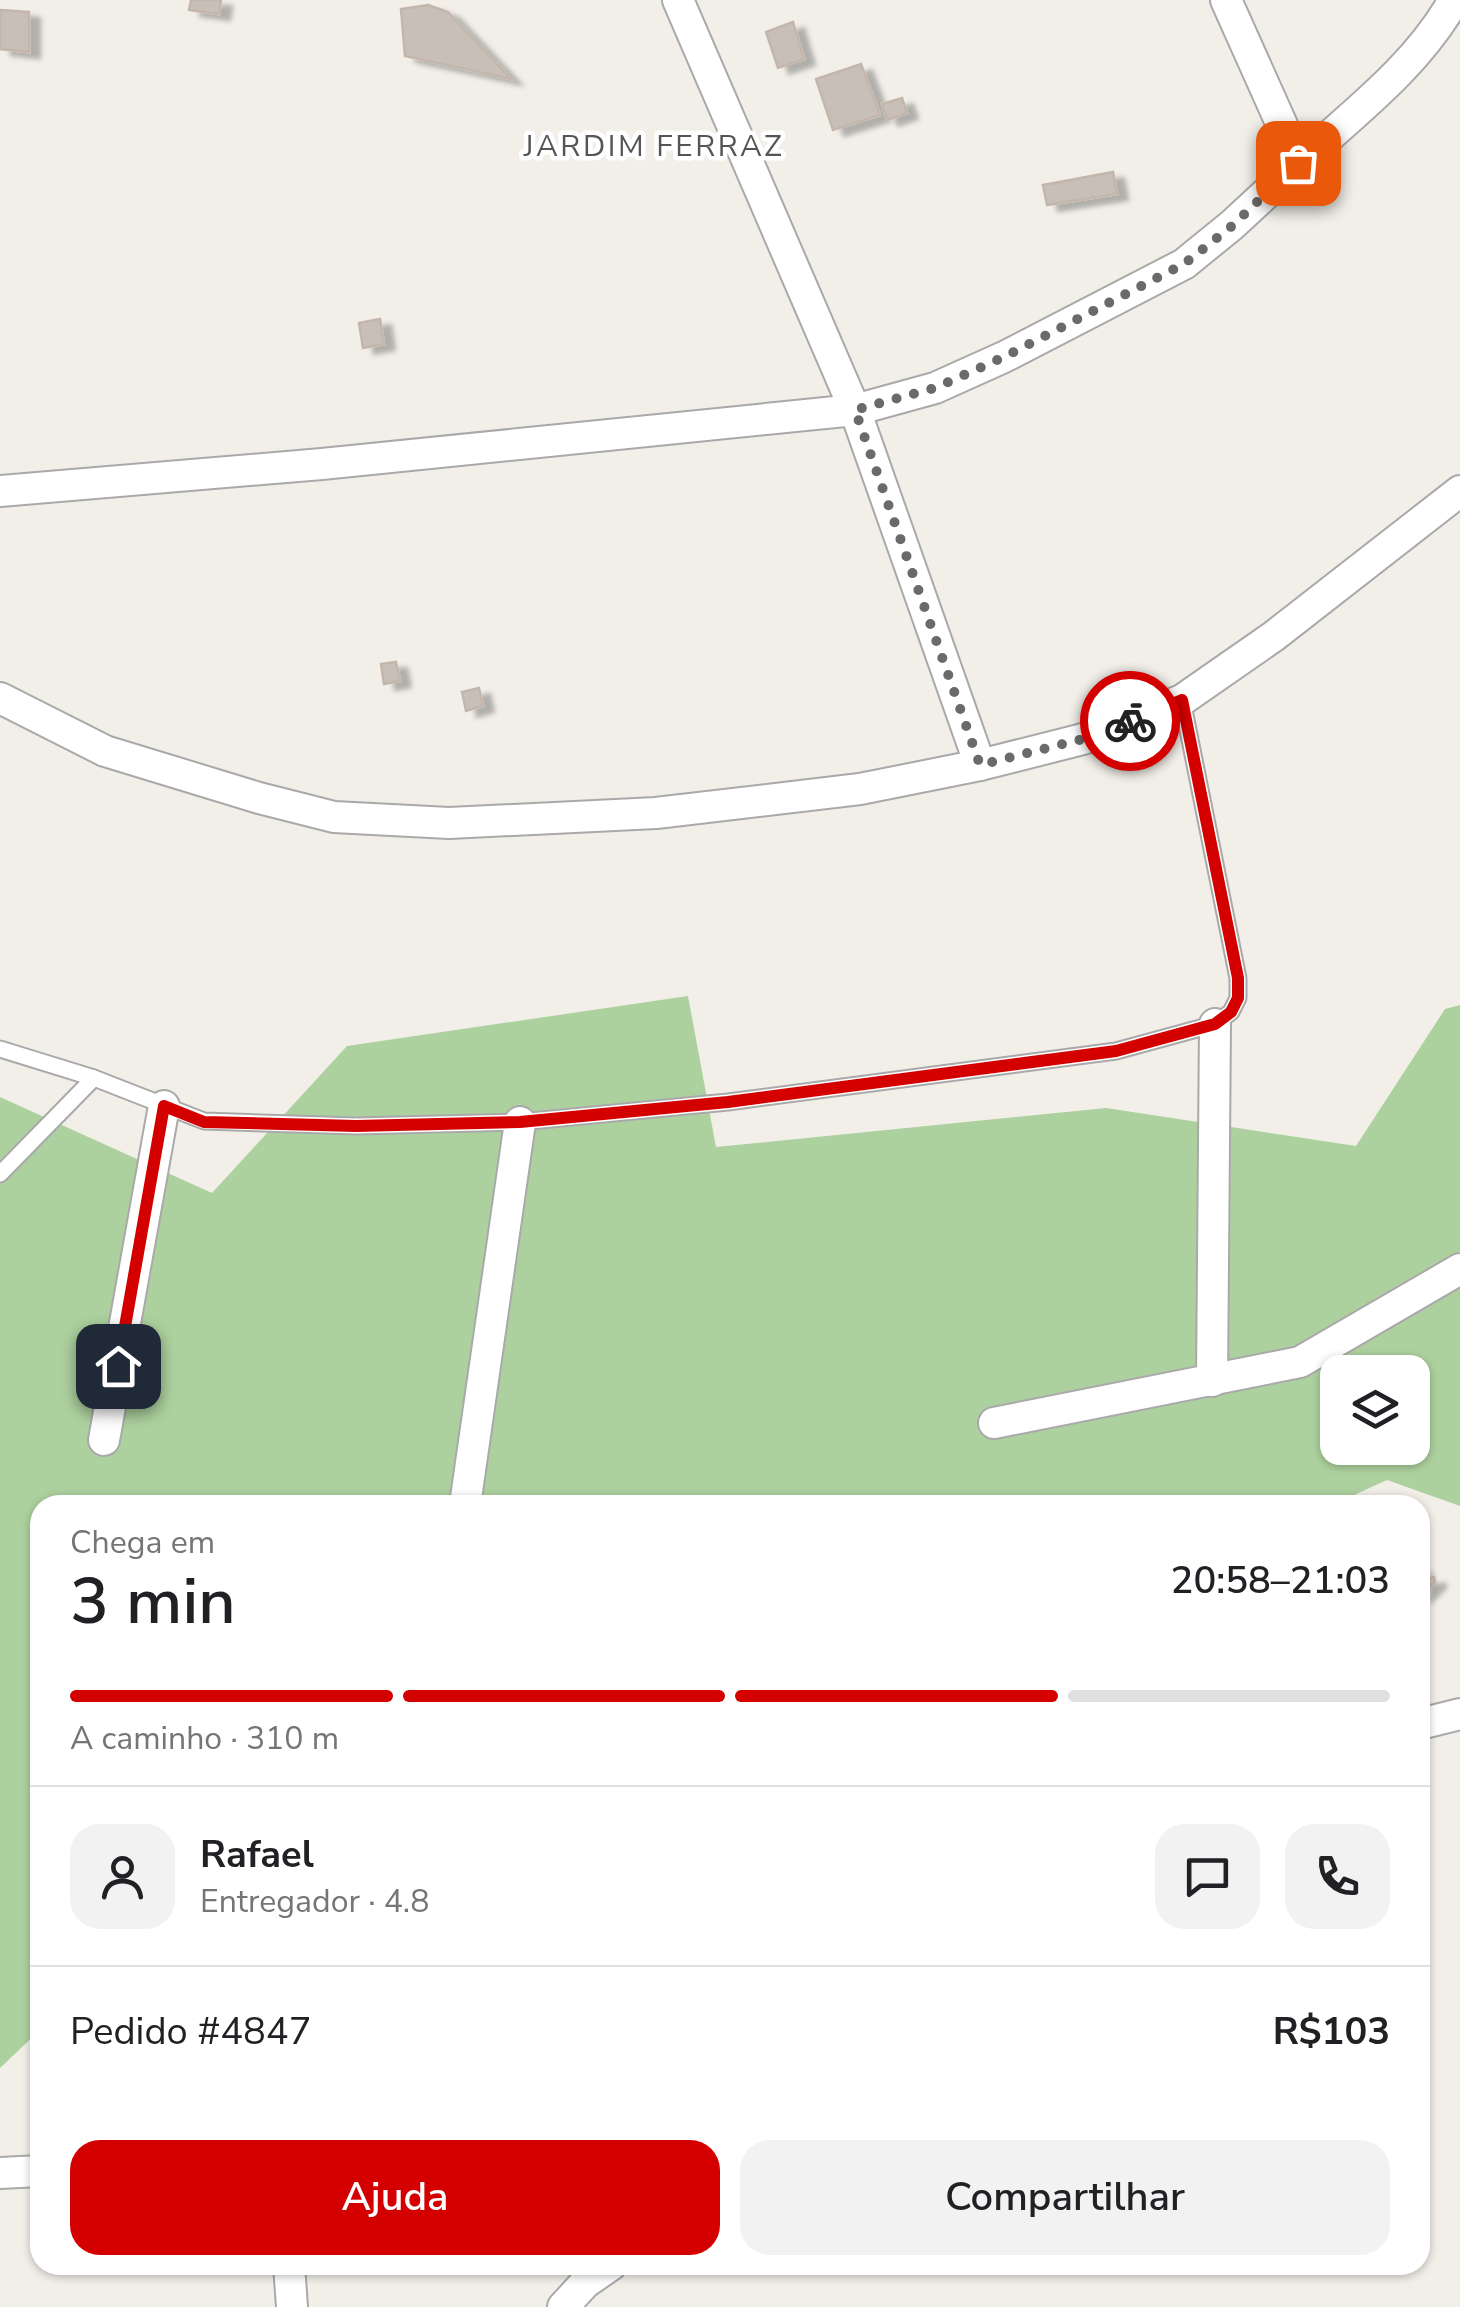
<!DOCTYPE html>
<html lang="pt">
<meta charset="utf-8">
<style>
:root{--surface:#fff;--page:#f2f2f2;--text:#202124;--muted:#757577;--line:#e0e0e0;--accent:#d40000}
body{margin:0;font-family:"Nunito Sans",sans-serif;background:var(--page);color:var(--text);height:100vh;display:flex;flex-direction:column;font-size:38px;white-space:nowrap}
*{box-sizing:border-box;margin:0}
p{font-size:32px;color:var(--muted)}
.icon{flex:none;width:55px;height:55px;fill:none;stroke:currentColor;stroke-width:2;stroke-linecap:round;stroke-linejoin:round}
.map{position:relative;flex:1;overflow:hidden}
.panel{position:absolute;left:30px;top:1495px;width:1400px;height:780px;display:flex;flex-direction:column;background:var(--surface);border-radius:30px;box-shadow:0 2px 8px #0004}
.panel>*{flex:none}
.controls{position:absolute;left:1320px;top:1355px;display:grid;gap:20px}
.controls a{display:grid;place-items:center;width:110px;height:110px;border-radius:20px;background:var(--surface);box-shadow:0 2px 8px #0004;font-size:50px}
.pin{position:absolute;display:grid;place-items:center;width:85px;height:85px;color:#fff;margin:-42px;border-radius:20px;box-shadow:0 5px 15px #0006}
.courier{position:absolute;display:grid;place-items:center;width:100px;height:100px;margin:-50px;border:8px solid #d40000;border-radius:50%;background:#fff;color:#222;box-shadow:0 2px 12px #0007}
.summary em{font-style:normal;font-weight:600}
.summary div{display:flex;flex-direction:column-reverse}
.summary{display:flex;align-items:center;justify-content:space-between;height:170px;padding:0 40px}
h1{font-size:65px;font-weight:600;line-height:75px}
.bar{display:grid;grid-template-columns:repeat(4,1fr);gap:15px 10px;align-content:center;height:120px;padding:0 40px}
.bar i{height:12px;border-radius:8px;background:var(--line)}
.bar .selected{background:var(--accent)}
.bar p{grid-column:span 4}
.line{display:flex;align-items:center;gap:25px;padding:0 40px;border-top:2px solid var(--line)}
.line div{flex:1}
.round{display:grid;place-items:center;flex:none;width:105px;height:105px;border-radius:30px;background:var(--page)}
.cta{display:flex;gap:20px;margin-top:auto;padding:20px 40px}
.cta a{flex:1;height:115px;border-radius:30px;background:var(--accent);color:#fff;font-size:40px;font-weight:600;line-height:115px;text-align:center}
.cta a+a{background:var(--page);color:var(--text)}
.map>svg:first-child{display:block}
.forest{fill:#add19e;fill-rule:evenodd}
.building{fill:#c7bfb8;stroke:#c4b6ab;stroke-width:2.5;filter:url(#shadow)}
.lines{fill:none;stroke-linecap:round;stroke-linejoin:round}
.lane-casing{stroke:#a9a9a9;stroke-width:19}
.street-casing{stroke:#a9a9a9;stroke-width:34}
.lane{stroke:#fff;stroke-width:15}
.street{stroke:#fff;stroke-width:30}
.done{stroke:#6b6a68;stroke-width:10;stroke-dasharray:0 18}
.route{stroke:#d40000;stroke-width:12}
.labels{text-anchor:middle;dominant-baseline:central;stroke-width:9;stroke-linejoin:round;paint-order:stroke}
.quarter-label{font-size:30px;letter-spacing:2.5px;fill:#555;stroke:#fff}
</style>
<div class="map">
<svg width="1460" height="2307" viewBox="0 0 1460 2307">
<defs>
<filter id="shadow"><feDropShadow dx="11" dy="6" stdDeviation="2.5" flood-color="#0004"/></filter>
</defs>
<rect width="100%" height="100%" fill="#f2efe9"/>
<path class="forest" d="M688,996L716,1147L1106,1108L1356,1146L1445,1009L1460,1005V1506L1387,1480L1332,1505H40V2030L0,2068V1097L212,1193L347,1046ZM1338,1372H1412V1448H1338Z"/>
<g class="building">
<polygon points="191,0 221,0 219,14 189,10"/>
<polygon points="428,5 448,12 511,79 405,56 401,9"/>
<polygon points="0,10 29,12 29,52 0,49"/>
<polygon points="793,22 804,59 778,68 766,32"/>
<polygon points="861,64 880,115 833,130 816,79"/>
<polygon points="902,98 907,113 887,120 882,104"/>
<polygon points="1113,172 1117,194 1047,205 1043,185"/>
<polygon points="380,319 384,344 363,348 359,323"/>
<polygon points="396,662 400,681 384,684 381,664"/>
<polygon points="479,688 483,706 466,711 462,692"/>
<polygon points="1420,1565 1424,1580 1434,1577 1435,1582 1420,1596"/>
</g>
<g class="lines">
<g class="lane-casing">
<g id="lane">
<polyline points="0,1049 94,1078 204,1121 356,1126 520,1122 728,1102 1116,1051 1215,1024 1231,1012 1238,998 1238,978 1182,700"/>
<polyline points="0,1174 94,1078"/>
</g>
</g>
<g class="street-casing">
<g id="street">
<polyline points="678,0 855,410 980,765"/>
<path d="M1299,163C1354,113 1417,66 1454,0"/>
<polyline points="0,491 322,464 855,410 935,388 1004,357 1184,264 1232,225 1299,163 1226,0"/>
<polyline points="0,698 105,751 259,798 334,817 449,823 656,813 860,789 980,765 1083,739 1182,700 1274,636 1460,491"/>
<polyline points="1212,1381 1215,1024"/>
<polyline points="994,1423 1300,1362 1460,1269"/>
<polyline points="104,1440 164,1106"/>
<polyline points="465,1505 520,1122"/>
<polyline points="1420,1724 1460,1714"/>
<polyline points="0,2173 40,2171"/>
<polyline points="289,2265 292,2307"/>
<polyline points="563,2307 585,2283 611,2265"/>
</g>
</g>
<use href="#lane" class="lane"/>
<use href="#street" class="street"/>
</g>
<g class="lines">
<polyline class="done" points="1130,721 1083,739 980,765 855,410 935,388 1004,357 1184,264 1232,226 1298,163"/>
<polyline class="route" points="118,1366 164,1106 204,1122 356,1126 520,1122 728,1102 1116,1051 1215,1024 1231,1012 1238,998 1238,978 1182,700 1130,721"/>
</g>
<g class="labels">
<g class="quarter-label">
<text x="654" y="146">JARDIM FERRAZ</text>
</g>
</g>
</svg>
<div class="controls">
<a><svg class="icon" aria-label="layers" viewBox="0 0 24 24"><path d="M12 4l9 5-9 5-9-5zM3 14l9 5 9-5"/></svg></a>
</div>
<div class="pin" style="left:1298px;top:163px;background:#ea580c"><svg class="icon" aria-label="bag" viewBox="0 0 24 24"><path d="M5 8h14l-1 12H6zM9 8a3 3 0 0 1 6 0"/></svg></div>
<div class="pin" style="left:118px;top:1366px;background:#1f2937"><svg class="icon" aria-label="home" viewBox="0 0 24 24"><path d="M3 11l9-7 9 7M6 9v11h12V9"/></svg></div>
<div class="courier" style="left:1130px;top:721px"><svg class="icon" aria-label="bike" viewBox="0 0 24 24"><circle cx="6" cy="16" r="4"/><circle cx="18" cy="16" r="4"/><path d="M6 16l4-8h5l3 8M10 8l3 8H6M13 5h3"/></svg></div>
<section class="panel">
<div class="summary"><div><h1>3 min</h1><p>Chega em</p></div><em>20:58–21:03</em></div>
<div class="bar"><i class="selected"></i><i class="selected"></i><i class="selected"></i><i></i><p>A caminho · 310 m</p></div>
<div class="line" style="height:180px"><a class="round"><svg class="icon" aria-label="person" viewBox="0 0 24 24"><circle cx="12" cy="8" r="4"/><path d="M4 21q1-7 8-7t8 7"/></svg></a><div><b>Rafael</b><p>Entregador · 4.8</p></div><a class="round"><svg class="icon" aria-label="chat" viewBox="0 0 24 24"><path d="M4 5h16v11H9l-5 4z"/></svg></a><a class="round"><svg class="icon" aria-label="phone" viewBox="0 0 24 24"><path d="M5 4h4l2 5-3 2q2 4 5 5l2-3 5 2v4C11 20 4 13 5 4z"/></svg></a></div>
<div class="line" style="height:130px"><div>Pedido #4847</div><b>R$103</b></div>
<div class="cta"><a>Ajuda</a><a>Compartilhar</a></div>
</section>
</div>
